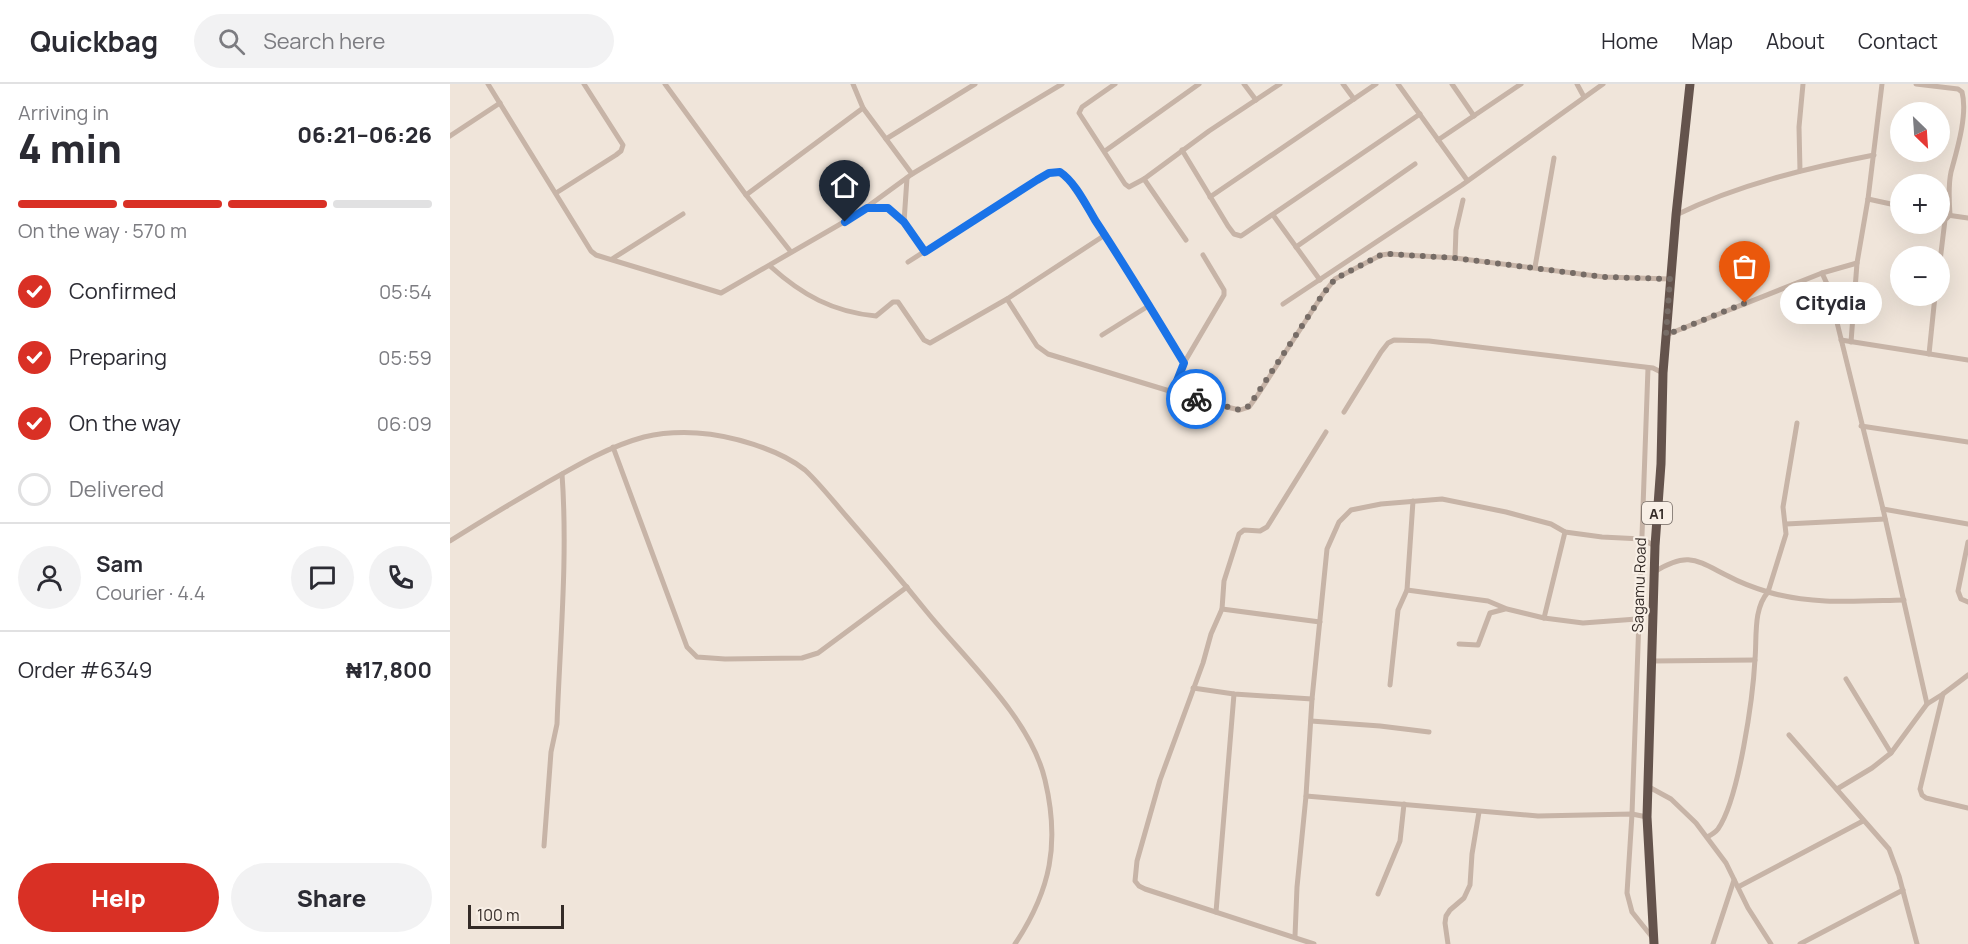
<!DOCTYPE html>
<meta charset="utf-8">
<style>
:root{--surface:#fff;--page:#f2f2f3;--text:#2b2b33;--muted:#7c7c81;--line:#e1e1e2;--accent:#d93025}
body{margin:0;font-family:Manrope,sans-serif;background:var(--page);color:var(--text);height:100vh;display:flex;flex-direction:column;font-size:22px;white-space:nowrap}
*{box-sizing:border-box;margin:0}
p{font-size:20px;color:var(--muted)}
.icon{flex:none;width:33px;height:33px;fill:none;stroke:currentColor;stroke-width:2;stroke-linecap:round;stroke-linejoin:round}
.map{position:relative;flex:1;overflow:hidden}
.drawer{display:flex;flex-direction:column;background:var(--surface);width:450px}
.drawer>*{flex:none}
.needle{width:39px;rotate:155deg}
.buttons{position:absolute;left:1440px;top:18px;display:grid;gap:12px}
.buttons a{display:grid;place-items:center;width:60px;height:60px;border-radius:50%;background:var(--surface);box-shadow:0 6px 24px #0002;font-size:30px}
.scale{position:absolute;left:18px;bottom:15px;width:96px;box-sizing:border-box;padding-left:6px;border:3px solid #342b27;border-top:0;font-size:16px;line-height:21px;white-space:nowrap;color:#342b27;-webkit-text-stroke:4px #f8efe6;paint-order:stroke}
.pin{position:absolute;display:grid;place-items:center;width:51px;height:51px;color:#fff;margin:-62px -26px;border-radius:50% 50% 50% 0;rotate:-45deg;box-shadow:0 0 6px #0007}
.pin .icon{rotate:45deg}
.courier{position:absolute;display:grid;place-items:center;width:60px;height:60px;margin:-30px;border:4px solid #1a73e8;border-radius:50%;background:#fff;color:#222;box-shadow:0 2px 8px #0007}
.bubble{position:absolute;height:42px;border-radius:21px;background:var(--surface);box-shadow:0 6px 24px #0002;font-size:20px;font-weight:800;line-height:42px;text-align:center}
.overview em{font-style:normal;font-weight:800}
.overview div{display:flex;flex-direction:column-reverse}
.overview{display:flex;align-items:center;justify-content:space-between;height:102px;padding:0 18px}
h1{font-size:39px;font-weight:800;line-height:45px}
.bar{display:grid;grid-template-columns:repeat(4,1fr);gap:9px 6px;align-content:center;height:72px;padding:0 18px}
.bar i{height:8px;border-radius:4px;background:var(--line)}
.bar .current{background:var(--accent)}
.bar p{grid-column:span 4}
.line{display:flex;align-items:center;gap:15px;padding:0 18px;border-top:2px solid var(--line)}
.line div{flex:1}
.round{display:grid;place-items:center;flex:none;width:63px;height:63px;border-radius:32px;background:var(--page)}
ol{padding:0 18px;list-style:none}
li{display:flex;align-items:center;gap:18px;height:66px}
li p{margin-inline-start:auto}
li .icon{padding:6px;border-radius:50%;background:var(--accent);color:#fff;stroke-width:4}
li:last-child{color:var(--muted)}
li i{width:33px;height:33px;border:3px solid var(--line);border-radius:50%}
.cta{display:flex;gap:12px;margin-top:auto;padding:12px 18px}
.cta a{flex:1;height:69px;border-radius:36px;background:var(--accent);color:#fff;font-size:24px;font-weight:800;line-height:69px;text-align:center}
.cta a+a{background:var(--page);color:var(--text)}
header{display:flex;align-items:center;gap:36px;box-sizing:border-box;height:84px;padding:0 30px;background:var(--surface);border-bottom:2px solid var(--line)}
header strong{font-size:28px}
nav{display:flex;gap:33px;margin-inline-start:auto;font-size:21px}
.search{width:420px;height:54px;background:var(--page);display:flex;align-items:center;gap:15px;box-sizing:border-box;padding:0 21px;border-radius:33px;color:var(--muted);font-size:22px}
main{display:flex;flex:1;min-height:0}
.map>svg:first-child{display:block}
.lines{fill:none;stroke-linecap:round;stroke-linejoin:round}
.minor{stroke:#c7b4a7;stroke-width:5}
.trunk{stroke:#64534c;stroke-width:9}
.done{stroke:#766c66;stroke-width:6;stroke-dasharray:0 10.8}
.route{stroke:#1a73e8;stroke-width:8}
.labels{text-anchor:middle;dominant-baseline:central;stroke-width:4.5;stroke-linejoin:round;paint-order:stroke}
.shield{fill:#f8efe6;stroke:#6f6660;stroke-width:1.5}
.shield-label{font-size:14px;font-weight:bold;fill:#342b27}
.street-label{font-size:15px;fill:#342b27;stroke:#f8efe6}
</style>
<header>
<strong>Quickbag</strong>
<div class="search"><svg class="icon" aria-label="search" viewBox="0 0 24 24"><circle cx="10" cy="10" r="6"/><path d="M15 15l6 6"/></svg>Search here</div>
<nav><a>Home</a><a>Map</a><a>About</a><a>Contact</a></nav>
</header>
<main>
<section class="drawer">
<div class="overview"><div><h1>4 min</h1><p>Arriving in</p></div><em>06:21–06:26</em></div>
<div class="bar"><i class="current"></i><i class="current"></i><i class="current"></i><i></i><p>On the way · 570 m</p></div>
<ol>
<li><svg class="icon" aria-label="check" viewBox="0 0 24 24"><path d="M5 12l5 5 9-10"/></svg>Confirmed<p>05:54</p></li>
<li><svg class="icon" aria-label="check" viewBox="0 0 24 24"><path d="M5 12l5 5 9-10"/></svg>Preparing<p>05:59</p></li>
<li><svg class="icon" aria-label="check" viewBox="0 0 24 24"><path d="M5 12l5 5 9-10"/></svg>On the way<p>06:09</p></li>
<li><i></i>Delivered</li>
</ol>
<div class="line" style="height:108px"><a class="round"><svg class="icon" aria-label="person" viewBox="0 0 24 24"><circle cx="12" cy="8" r="4"/><path d="M4 21q1-7 8-7t8 7"/></svg></a><div><b>Sam</b><p>Courier · 4.4</p></div><a class="round"><svg class="icon" aria-label="chat" viewBox="0 0 24 24"><path d="M4 5h16v11H9l-5 4z"/></svg></a><a class="round"><svg class="icon" aria-label="phone" viewBox="0 0 24 24"><path d="M5 4h4l2 5-3 2q2 4 5 5l2-3 5 2v4C11 20 4 13 5 4z"/></svg></a></div>
<div class="line" style="height:78px"><div>Order #6349</div><b>₦17,800</b></div>
<div class="cta"><a>Help</a><a>Share</a></div>
</section>
<div class="map">
<svg width="1518" height="860" viewBox="0 0 1518 860">
<rect width="100%" height="100%" fill="#f0e5da"/>
<g class="lines">
<g class="minor">
<polyline points="38,0 141,167 146,171 271,209 406,131 462,90 612,0"/>
<polyline points="215,0 296,111 341,168"/>
<polyline points="403,0 413,24 462,90"/>
<polyline points="665,0 632,23 629,29 675,100 679,103 694,95 759,47 830,0"/>
<polyline points="794,0 806,16"/>
<polyline points="893,0 904,15"/>
<polyline points="948,0 1017,96"/>
<polyline points="1002,0 1024,32"/>
<polyline points="1127,0 1134,13"/>
<path d="M1466,0L1508,5L1512,8C1518,30 1507,66 1501,88C1498,102 1499,117 1500,131L1495,136L1490,177"/>
<polyline points="0,52 50,19"/>
<polyline points="436,55 525,0"/>
<polyline points="988,56 1071,0"/>
<polyline points="732,66 778,142 784,150 791,152 970,30"/>
<polyline points="655,67 749,0"/>
<polyline points="1350,87 1349,43 1353,0"/>
<polyline points="457,94 454,138 475,167"/>
<polyline points="694,95 736,156"/>
<polyline points="106,109 166,71 171,67 173,61 134,0"/>
<polyline points="296,111 413,24"/>
<polyline points="760,113 926,0"/>
<polyline points="1418,115 1450,122"/>
<polyline points="419,123 438,124 454,138"/>
<polyline points="1490,130 1518,134"/>
<polyline points="823,131 870,196"/>
<path d="M1226,131C1287,101 1357,84 1424,71"/>
<polyline points="846,163 965,80"/>
<polyline points="1005,174 1006,146 1013,116"/>
<polyline points="162,175 233,130"/>
<polyline points="458,178 587,96 599,89 610,88 615,91 690,205 734,279"/>
<path d="M320,182C352,211 383,228 426,232L443,218H448L474,256L480,259L557,215L655,151"/>
<polyline points="1085,183 1104,74"/>
<polyline points="1372,189 1378,202 1433,425 1477,620"/>
<polyline points="557,215 587,262 598,270 759,319 790,326 799,323 807,312 873,210 885,195 931,171 939,170 1005,174 1154,193 1220,195"/>
<polyline points="833,220 1012,101 1153,0"/>
<polyline points="1383,221 1403,221"/>
<polyline points="652,251 700,221"/>
<polyline points="1216,251 1372,189 1407,179"/>
<polyline points="1391,256 1518,276"/>
<polyline points="1401,258 1407,179 1418,115 1432,0"/>
<polyline points="1479,270 1485,212"/>
<polyline points="1198,284 1182,730 1177,809 1182,828 1202,853"/>
<polyline points="723,307 734,279 774,211 774,206 753,171"/>
<polyline points="894,328 931,268 938,259 944,256 979,257 1203,284 1213,289"/>
<polyline points="1411,342 1518,358"/>
<polyline points="163,363 237,563 247,573 275,575 352,574 368,569 457,503"/>
<polyline points="1433,425 1518,440"/>
<polyline points="1336,440 1435,435"/>
<path d="M0,457C30,438 60,420 91,402C124,383 157,363 194,353C211,349 230,348 247,349C280,351 329,365 355,386C370,400 383,417 397,433C424,464 451,496 477,528C516,576 581,635 595,696C610,759 601,806 565,860"/>
<polyline points="1518,458 1508,507 1511,515 1518,518"/>
<path d="M1204,488C1238,467 1246,476 1278,492C1291,499 1305,504 1318,508L1336,450L1333,423L1347,339"/>
<polyline points="957,506 1038,517 1057,525 1094,534 1133,539 1187,535"/>
<polyline points="772,525 870,538"/>
<polyline points="1094,534 1115,448"/>
<polyline points="1009,560 1028,561 1040,529 1055,525"/>
<polyline points="1202,577 1305,576"/>
<polyline points="940,601 948,526 957,506 963,417"/>
<polyline points="743,604 784,610 862,615"/>
<polyline points="1493,610 1470,705 1472,711 1476,714 1518,724"/>
<polyline points="861,637 930,642 979,648"/>
<polyline points="1339,651 1439,765 1449,792 1467,860"/>
<polyline points="1441,669 1477,620 1493,610 1518,591"/>
<polyline points="1199,703 1221,715 1246,739 1276,779 1298,824 1321,860"/>
<polyline points="1387,705 1422,684 1441,669 1396,595"/>
<polyline points="856,712 1088,732 1182,730 1197,733"/>
<path d="M1257,753C1261,751 1265,749 1268,745C1289,715 1303,613 1305,575C1307,553 1303,525 1318,508C1363,521 1408,517 1454,516"/>
<path d="M94,762L101,668L107,640C110,557 118,473 112,390"/>
<polyline points="1288,803 1413,737"/>
<polyline points="928,810 950,757 954,720"/>
<polyline points="766,828 784,610"/>
<polyline points="845,852 847,803 856,712 862,615 877,465 889,438 901,426 931,420 992,415 1056,428 1101,440 1115,448 1152,453 1192,455 1205,462"/>
<polyline points="864,860 695,805 689,802 685,797 687,777 710,696 753,579 761,550 772,525 774,497 789,450 794,446 810,447 817,443 876,348"/>
<polyline points="998,860 995,839 996,832 1000,826 1014,814 1020,801 1022,770 1029,728"/>
<polyline points="1263,860 1284,796"/>
<polyline points="1350,860 1453,806"/>
</g>
<polyline class="trunk" points="1204,860 1197,733 1205,462 1211,380 1213,289 1226,131 1240,0"/>
</g>
<g class="lines">
<polyline class="done" points="746,315 790,326 799,322 873,210 885,195 931,171 939,170 1005,174 1154,193 1220,195 1216,251 1295,219"/>
<path class="route" d="M395,138L417,124H438L454,138L475,168L587,96L599,89L610,88C625,98 636,121 645,136C676,183 705,231 734,279L723,307L746,315"/>
</g>
<g class="labels">
<rect class="shield" x="1192" y="418" width="30" height="22" rx="4.5"/>
<g class="shield-label">
<text x="1207" y="429">A1</text>
</g>
<g class="street-label">
<text transform="translate(1189 501) rotate(-88)">Sagamu Road</text>
</g>
</g>
</svg>
<div class="buttons">
<a><svg class="needle" viewBox="-14 -14 28 28"><path d="M0-13l5 13h-10z" fill="#e53935"/><path d="M0 13l5-13h-10z" fill="#7c7c81"/></svg></a>
<a>+</a>
<a>−</a>
</div>
<div class="scale">100 m</div>
<div class="pin" style="left:1295px;top:219px;background:#ea580c"><svg class="icon" aria-label="bag" viewBox="0 0 24 24"><path d="M5 8h14l-1 12H6zM9 8a3 3 0 0 1 6 0"/></svg></div>
<div class="pin" style="left:395px;top:138px;background:#1f2937"><svg class="icon" aria-label="home" viewBox="0 0 24 24"><path d="M3 11l9-7 9 7M6 9v11h12V9"/></svg></div>
<div class="courier" style="left:746px;top:315px"><svg class="icon" aria-label="bike" viewBox="0 0 24 24"><circle cx="6" cy="16" r="4"/><circle cx="18" cy="16" r="4"/><path d="M6 16l4-8h5l3 8M10 8l3 8H6M13 5h3"/></svg></div>
<div class="bubble" style="left:1330px;top:198px;width:102px">Citydia</div>
</div>
</main>
